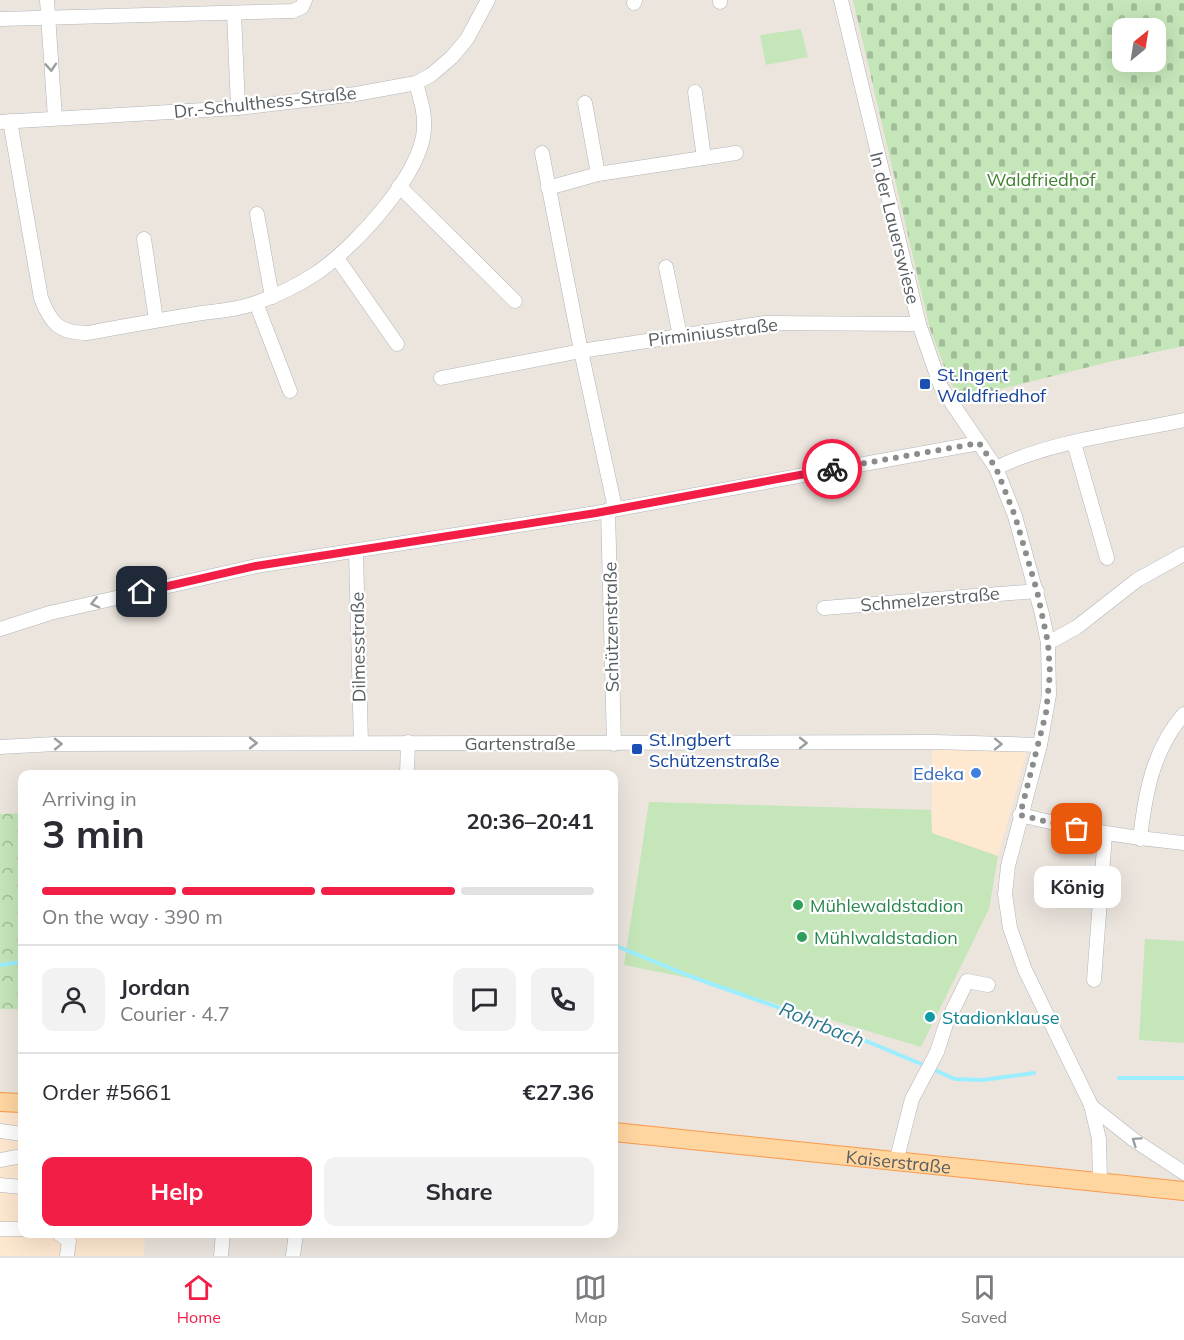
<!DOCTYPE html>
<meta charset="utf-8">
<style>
:root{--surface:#fff;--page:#f2f2f3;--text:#2b2b33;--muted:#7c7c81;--line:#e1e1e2;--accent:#f31e46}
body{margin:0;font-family:Mulish,sans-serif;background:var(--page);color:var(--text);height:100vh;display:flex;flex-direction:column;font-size:22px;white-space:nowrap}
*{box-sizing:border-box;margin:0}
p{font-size:20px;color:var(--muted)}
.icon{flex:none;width:33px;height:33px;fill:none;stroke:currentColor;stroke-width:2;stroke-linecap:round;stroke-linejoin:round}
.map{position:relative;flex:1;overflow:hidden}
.panel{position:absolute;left:18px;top:770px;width:600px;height:468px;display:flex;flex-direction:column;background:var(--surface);border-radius:12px;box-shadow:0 6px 24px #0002}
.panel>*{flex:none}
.needle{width:39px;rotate:30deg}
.buttons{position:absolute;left:1112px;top:18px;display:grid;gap:12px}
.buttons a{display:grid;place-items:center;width:54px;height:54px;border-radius:12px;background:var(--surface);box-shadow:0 6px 24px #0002;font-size:30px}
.pin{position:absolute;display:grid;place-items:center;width:51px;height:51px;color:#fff;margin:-26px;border-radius:12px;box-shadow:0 3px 9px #0006}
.courier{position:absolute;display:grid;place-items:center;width:60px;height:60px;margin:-30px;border:4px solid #f31e46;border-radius:50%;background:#fff;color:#222;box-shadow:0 2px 8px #0007}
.bubble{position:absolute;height:42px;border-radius:12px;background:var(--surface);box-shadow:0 6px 24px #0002;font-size:20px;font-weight:700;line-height:42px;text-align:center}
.overview em{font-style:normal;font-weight:700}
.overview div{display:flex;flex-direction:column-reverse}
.overview{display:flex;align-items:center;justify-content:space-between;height:102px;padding:0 24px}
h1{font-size:39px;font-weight:700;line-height:45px}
.bar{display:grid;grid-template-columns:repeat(4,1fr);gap:9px 6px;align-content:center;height:72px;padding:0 24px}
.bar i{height:8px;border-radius:4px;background:var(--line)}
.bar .current{background:var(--accent)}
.bar p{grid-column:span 4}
.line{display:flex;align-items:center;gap:15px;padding:0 24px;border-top:2px solid var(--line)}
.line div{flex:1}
.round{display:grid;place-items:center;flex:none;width:63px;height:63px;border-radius:12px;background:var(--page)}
.primary-button{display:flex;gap:12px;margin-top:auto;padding:12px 24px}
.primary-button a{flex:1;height:69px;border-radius:12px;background:var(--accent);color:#fff;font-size:24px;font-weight:700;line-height:69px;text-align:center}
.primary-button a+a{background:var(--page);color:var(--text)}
.dock{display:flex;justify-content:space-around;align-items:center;height:84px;border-top:2px solid var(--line);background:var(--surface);font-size:16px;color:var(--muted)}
.dock a{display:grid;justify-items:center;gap:3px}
.dock .current{color:var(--accent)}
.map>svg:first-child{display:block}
.commercial{fill:#ffe8d0}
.grass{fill:#c4e6b8}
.cemetery{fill:url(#cemetery-stones);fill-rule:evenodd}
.park{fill:url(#park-crowns)}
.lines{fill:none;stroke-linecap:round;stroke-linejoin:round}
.stream{stroke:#9beeff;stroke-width:4}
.minor-casing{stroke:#afb4b8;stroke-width:15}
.major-casing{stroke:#f9994a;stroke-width:20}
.minor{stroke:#fff;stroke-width:14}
.major{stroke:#ffd6a0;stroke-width:18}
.oneway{stroke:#9a9ea0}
.done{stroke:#8b8d8d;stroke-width:6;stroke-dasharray:0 10.8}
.route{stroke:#f31e46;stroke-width:8}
.transit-dot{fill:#1a4fb4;stroke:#fff;stroke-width:2}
.shop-dot{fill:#3f7fe0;stroke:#fff;stroke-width:2}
.leisure-dot{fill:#2e9e5b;stroke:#fff;stroke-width:2}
.culture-dot{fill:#0f9aa8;stroke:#fff;stroke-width:2}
.labels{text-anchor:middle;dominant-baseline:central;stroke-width:4.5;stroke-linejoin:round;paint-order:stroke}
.street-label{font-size:18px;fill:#575e61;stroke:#fff}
.park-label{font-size:18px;fill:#40812e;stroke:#fff}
.transit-label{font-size:18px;fill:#164399;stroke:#fff;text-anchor:start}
.shop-label{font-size:18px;fill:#366cbe;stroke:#fff;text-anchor:end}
.leisure-label{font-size:18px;fill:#27864d;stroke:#fff;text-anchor:start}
.culture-label{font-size:18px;fill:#0d838f;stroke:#fff;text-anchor:start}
.water-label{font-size:20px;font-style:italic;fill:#2c7991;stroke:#fff}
</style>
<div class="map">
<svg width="1184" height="1256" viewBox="0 0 1184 1256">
<defs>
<pattern id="cemetery-stones" width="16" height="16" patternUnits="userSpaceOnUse" patternTransform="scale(1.5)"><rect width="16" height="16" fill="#c4e6b8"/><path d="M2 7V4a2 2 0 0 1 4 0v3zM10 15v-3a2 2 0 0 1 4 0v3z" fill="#a2be99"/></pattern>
<pattern id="park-crowns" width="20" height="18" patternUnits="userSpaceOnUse" patternTransform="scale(1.5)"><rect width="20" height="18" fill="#c4e6b8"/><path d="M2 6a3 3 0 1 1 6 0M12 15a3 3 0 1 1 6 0" fill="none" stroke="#a2be99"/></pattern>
</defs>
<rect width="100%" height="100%" fill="#ece5de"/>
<g class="commercial">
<polygon points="1028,748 998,856 932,833 932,750"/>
<polygon points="0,1106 22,1106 22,1233 145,1233 144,1256 0,1256"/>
</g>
<g class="grass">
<polygon points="801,29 808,57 766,65 760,35"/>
<polygon points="649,802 931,810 932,833 998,856 989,909 921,1047 694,979 624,965"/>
<polygon points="1145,939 1184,941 1184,1043 1139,1040"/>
</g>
<path class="cemetery" d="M853,0H1184V346L1113,361L961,399L950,382L930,329ZM1122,28H1155V62H1122Z"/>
<polygon class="park" points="22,813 22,1009 0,1009 0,814"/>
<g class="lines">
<g class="stream">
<polyline points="614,945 692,977 823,1023 926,1066"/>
<polyline points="0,965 22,962"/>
<polyline points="932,1069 955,1079 983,1080 1034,1073"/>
<polyline points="1119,1078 1184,1078"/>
</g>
<g class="minor-casing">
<g id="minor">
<polyline points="47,0 55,118"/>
<polyline points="841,0 919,324 941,387 996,468 1015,516 1042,614 1048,643 1049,695 1040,745 1008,866 1005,894 1010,928 1025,970 1091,1105 1099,1139 1100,1181"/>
<polyline points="720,2 720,0"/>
<polyline points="634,3 635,0"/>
<polyline points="234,13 238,108"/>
<polyline points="0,19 293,11 302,7 305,0"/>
<polyline points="695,92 704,158"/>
<polyline points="585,103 598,174"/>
<path d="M10,121L41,298C51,324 59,333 88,333C124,326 160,320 196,314C216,311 239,310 258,302C278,295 298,285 315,274C352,250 423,174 424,128C425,112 420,98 416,83"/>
<polyline points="0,122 238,108 356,94 416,83 431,75 452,57 467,39 488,0"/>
<polyline points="542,153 581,351 615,508"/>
<polyline points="399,186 515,301"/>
<polyline points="548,188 598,174 736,153"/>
<polyline points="257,214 272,297"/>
<polyline points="144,239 156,320"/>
<polyline points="337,258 397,344"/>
<polyline points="666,267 680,336"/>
<polyline points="256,303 290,391"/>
<polyline points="441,378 581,351 765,323 919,324"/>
<polyline points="1074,443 1107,558"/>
<path d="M996,468C1051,441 1123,433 1184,420"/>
<polyline points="608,510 614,744"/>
<polyline points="356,552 361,743"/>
<polyline points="824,608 1037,591"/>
<polyline points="0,629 50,613 256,566 596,513 979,443"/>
<polyline points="1048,643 1077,627 1137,580 1184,554"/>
<polyline points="0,747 55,744 934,742 1040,745"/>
<polyline points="407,774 408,742"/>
<path d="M1020,815C1075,829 1128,838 1184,843"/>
<path d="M1140,839C1145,794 1153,749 1184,714"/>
<polyline points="1094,980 1105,834"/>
<polyline points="1091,1106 1134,1140 1184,1173"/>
<polyline points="0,1131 22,1134"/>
<polyline points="0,1160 22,1156"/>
<polyline points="896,1162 912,1099 937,1052 946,1024 967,981 988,985"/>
<polyline points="0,1185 22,1187"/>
<polyline points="0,1229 22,1229"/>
<polyline points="58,1233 69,1241 67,1256"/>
<polyline points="221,1256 223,1233"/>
<polyline points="293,1256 296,1233"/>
</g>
</g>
<g class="major-casing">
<g id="major">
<polyline points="0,1102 22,1103"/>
<path id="s1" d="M614,1132L1184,1191"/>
</g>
</g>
<use href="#minor" class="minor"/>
<use href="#major" class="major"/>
</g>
<defs><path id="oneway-chevron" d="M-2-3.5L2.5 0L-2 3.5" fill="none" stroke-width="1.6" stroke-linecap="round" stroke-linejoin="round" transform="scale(1.5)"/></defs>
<g class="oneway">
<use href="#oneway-chevron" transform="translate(51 67) rotate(86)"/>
<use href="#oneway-chevron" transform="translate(95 603) rotate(167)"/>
<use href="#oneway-chevron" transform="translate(253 743)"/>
<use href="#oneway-chevron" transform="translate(803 743)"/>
<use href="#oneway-chevron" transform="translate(58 744) rotate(-1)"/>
<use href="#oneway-chevron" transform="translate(998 744) rotate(1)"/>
<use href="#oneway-chevron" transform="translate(1136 1141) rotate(-145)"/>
</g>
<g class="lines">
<polyline class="done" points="832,469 979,443 996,468 1015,516 1037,591 1048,643 1050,673 1046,713 1020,815 1077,829"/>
<polyline class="route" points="142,592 256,566 596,513 832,469"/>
</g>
<g class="transit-dot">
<rect x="919" y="378" width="12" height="12" rx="3"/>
<rect x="631" y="743" width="12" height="12" rx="3"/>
</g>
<circle class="shop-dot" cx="976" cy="773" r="6"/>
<g class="leisure-dot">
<circle cx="798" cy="905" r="6"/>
<circle cx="802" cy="937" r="6"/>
</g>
<circle class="culture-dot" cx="930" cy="1017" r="6"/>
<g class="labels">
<g class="street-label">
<text transform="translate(265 102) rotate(-6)">Dr.-Schulthess-Straße</text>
<text transform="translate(895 228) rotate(76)">In der Lauerswiese</text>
<text transform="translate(713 332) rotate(-7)">Pirminiusstraße</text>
<text transform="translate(930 599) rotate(-5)">Schmelzerstraße</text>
<text transform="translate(611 627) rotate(-91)">Schützenstraße</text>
<text transform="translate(358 647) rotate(-91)">Dilmesstraße</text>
<text x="520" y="743">Gartenstraße</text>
<text stroke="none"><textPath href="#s1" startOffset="286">Kaiserstraße</textPath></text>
</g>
<g class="park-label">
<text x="1041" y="179">Waldfriedhof</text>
</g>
<g class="transit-label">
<text x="937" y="374">St.Ingert<tspan x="937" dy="21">Waldfriedhof</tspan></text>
<text x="649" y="739">St.Ingbert<tspan x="649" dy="21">Schützenstraße</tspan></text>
</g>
<g class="shop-label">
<text x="964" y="773">Edeka</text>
</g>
<g class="leisure-label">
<text x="810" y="905">Mühlewaldstadion</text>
<text x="814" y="937">Mühlwaldstadion</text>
</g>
<g class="culture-label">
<text x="942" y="1017">Stadionklause</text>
</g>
<g class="water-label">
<text transform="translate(822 1024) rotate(22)">Rohrbach</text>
</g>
</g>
</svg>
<div class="buttons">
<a><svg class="needle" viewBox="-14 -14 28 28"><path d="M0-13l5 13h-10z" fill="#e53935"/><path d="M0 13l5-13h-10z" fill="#7c7c81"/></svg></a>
</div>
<div class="pin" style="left:1077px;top:829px;background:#ea580c"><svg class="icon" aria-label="bag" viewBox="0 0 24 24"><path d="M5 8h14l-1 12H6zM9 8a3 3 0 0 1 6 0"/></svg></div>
<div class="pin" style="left:142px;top:592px;background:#1f2937"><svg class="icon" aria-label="home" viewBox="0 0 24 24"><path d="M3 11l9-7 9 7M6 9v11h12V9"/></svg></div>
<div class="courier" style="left:832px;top:469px"><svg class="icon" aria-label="bike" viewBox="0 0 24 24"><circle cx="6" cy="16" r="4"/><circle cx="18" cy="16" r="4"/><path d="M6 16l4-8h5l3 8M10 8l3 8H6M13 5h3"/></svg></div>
<div class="bubble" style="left:1034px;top:866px;width:87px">König</div>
<section class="panel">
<div class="overview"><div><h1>3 min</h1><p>Arriving in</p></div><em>20:36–20:41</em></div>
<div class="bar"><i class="current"></i><i class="current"></i><i class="current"></i><i></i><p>On the way · 390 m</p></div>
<div class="line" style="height:108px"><a class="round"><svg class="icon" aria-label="person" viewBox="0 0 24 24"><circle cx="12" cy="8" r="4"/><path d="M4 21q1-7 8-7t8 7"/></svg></a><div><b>Jordan</b><p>Courier · 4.7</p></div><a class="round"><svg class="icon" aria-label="chat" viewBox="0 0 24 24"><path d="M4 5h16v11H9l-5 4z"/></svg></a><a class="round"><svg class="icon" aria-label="phone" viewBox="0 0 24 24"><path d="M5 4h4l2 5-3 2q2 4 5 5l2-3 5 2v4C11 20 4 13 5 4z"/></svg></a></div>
<div class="line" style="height:78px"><div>Order #5661</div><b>€27.36</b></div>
<div class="primary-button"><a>Help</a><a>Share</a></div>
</section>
</div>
<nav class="dock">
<a class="current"><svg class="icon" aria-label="home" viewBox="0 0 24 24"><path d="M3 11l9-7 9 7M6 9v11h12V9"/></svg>Home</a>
<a><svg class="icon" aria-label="map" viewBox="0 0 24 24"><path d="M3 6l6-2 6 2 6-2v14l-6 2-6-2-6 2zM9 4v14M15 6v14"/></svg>Map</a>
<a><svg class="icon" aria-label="saved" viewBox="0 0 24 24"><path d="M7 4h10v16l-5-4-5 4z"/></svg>Saved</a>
</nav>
